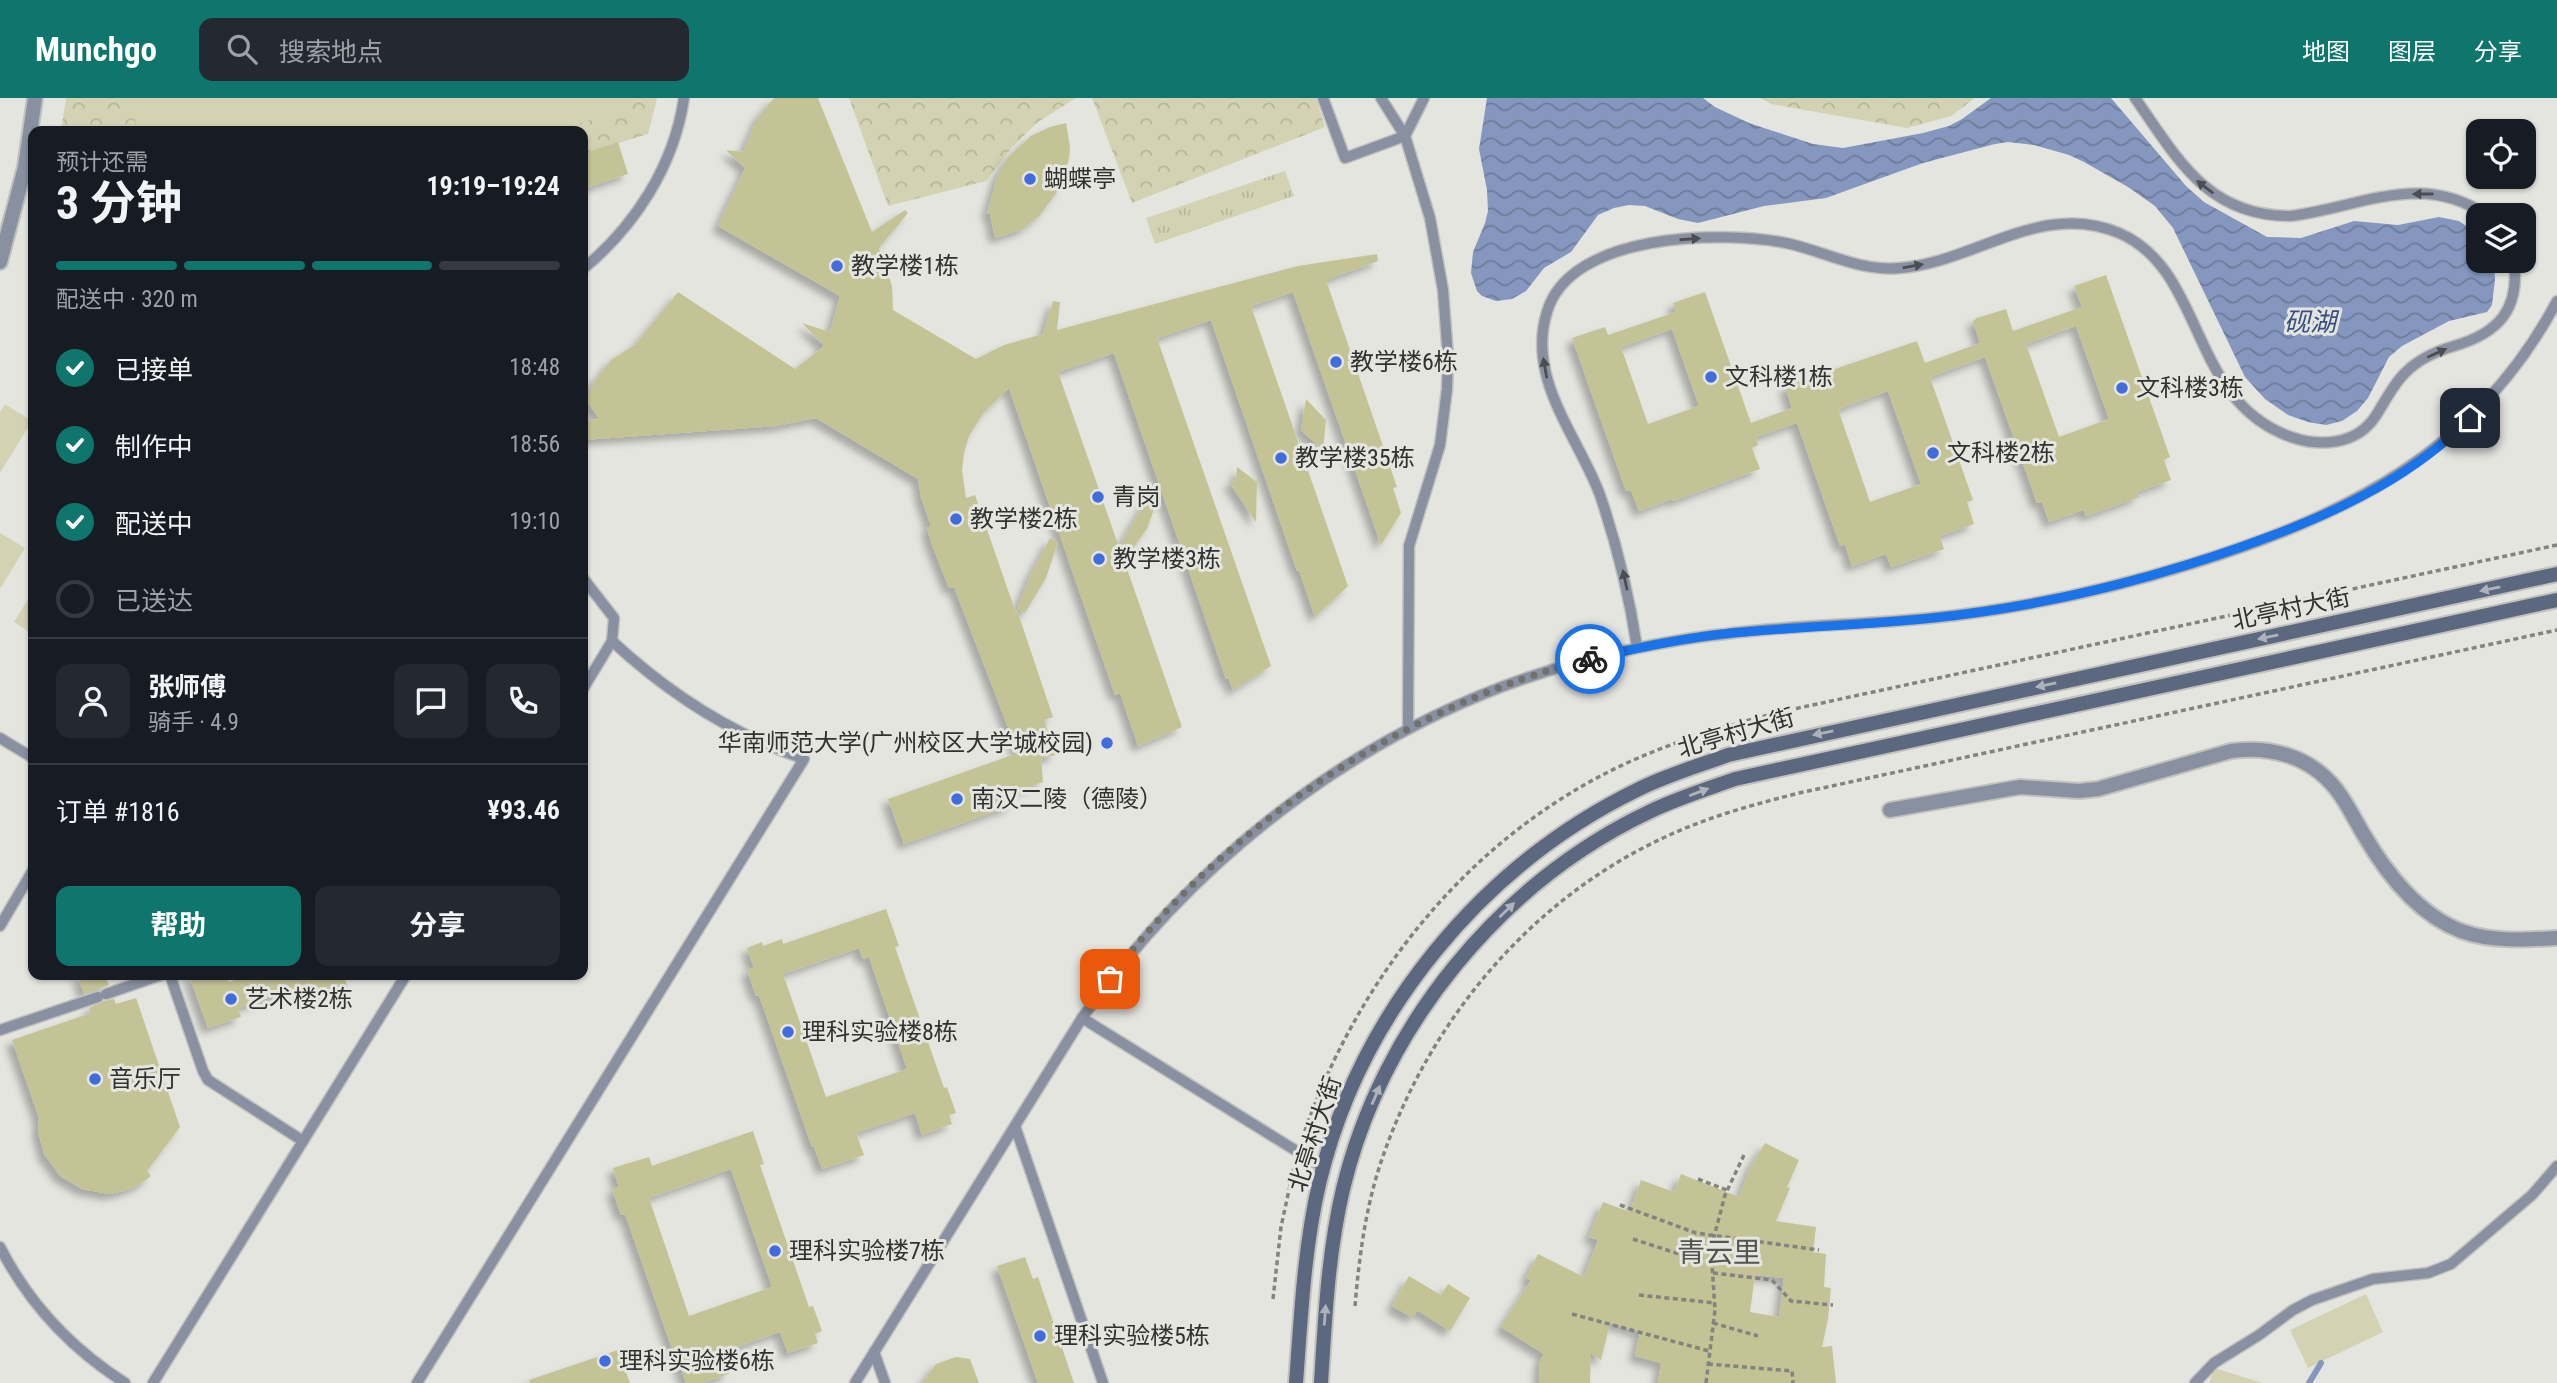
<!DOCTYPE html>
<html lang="zh">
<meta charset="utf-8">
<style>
:root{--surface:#171b24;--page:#242831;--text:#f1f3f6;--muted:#9ea1a6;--line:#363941;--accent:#0f766e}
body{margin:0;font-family:"Roboto Condensed","Noto Sans SC",sans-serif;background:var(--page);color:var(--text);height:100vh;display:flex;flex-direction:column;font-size:26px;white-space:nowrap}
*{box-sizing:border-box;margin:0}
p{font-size:23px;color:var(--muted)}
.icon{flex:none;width:38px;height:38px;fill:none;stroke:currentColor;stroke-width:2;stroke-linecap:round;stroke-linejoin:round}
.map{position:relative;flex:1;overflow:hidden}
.sheet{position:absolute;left:28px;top:28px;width:560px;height:854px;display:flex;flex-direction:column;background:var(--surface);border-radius:14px;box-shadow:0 2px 5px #0004}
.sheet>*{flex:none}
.tools{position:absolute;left:2466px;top:21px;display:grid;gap:14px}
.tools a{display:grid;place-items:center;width:70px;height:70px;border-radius:14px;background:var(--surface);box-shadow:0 2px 5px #0004;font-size:35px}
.pin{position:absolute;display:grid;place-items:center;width:60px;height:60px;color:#fff;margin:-30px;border-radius:14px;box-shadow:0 4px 10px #0006}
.courier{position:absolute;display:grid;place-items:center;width:70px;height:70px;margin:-35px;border:5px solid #1a73e8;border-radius:50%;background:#fff;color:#222;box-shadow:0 2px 9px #0007}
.head em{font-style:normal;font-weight:700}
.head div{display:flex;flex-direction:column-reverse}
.head{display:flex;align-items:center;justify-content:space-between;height:119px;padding:0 28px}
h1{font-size:46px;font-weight:700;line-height:52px}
.bar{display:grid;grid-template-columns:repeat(4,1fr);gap:10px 7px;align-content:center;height:84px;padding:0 28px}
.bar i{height:9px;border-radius:5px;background:var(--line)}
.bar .selected{background:var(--accent)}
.bar p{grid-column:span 4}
.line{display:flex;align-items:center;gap:18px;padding:0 28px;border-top:2px solid var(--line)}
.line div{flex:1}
.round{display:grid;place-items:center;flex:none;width:74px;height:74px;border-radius:14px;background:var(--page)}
ol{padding:0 28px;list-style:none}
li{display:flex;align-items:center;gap:21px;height:77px}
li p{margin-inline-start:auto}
li .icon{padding:7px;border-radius:50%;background:var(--accent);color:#fff;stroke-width:4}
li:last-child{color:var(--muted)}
li i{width:38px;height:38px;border:4px solid var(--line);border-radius:50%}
.action{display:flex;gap:14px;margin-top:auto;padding:14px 28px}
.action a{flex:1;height:80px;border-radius:14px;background:var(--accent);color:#fff;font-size:28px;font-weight:700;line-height:80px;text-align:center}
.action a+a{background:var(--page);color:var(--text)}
header{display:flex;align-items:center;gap:42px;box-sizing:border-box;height:98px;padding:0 35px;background:var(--accent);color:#fff}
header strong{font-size:33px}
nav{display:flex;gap:38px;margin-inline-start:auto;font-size:24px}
.search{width:490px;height:63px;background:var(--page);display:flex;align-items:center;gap:18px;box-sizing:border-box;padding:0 24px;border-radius:14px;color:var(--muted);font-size:26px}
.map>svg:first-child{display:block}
.grass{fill:url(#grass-tufts)}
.forest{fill:url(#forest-crowns)}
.garden{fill:#d3d3b3}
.water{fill:url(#water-waves)}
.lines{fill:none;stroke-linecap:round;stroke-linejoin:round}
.stream{stroke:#8597be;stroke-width:6}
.building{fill:#c3c396;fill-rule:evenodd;filter:url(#shadow)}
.service-casing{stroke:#c1c1bd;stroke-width:13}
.minor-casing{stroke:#c1c1bd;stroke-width:18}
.tertiary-casing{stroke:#c1c1bd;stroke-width:18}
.secondary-casing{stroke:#c1c1bd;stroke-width:18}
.path{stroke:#838380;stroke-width:3.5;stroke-dasharray:5 3.5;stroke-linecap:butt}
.service{stroke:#8890a1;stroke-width:10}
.minor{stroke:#8890a1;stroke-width:14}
.tertiary{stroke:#8890a1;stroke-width:14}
.secondary{stroke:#5c6780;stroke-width:14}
.oneway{fill:#4b4e51}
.oneway2{fill:#aeb3ba}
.done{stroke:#70706d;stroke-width:7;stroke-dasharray:0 12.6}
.route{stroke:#1a73e8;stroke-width:9}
.poi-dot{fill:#406cde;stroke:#e5e5e0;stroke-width:2.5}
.labels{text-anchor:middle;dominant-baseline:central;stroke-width:6;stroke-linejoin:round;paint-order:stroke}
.poi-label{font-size:24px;fill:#31312f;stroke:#e5e5e0;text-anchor:start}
.street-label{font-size:24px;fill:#31312f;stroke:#e5e5e0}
.water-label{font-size:26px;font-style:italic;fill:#394f83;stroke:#e5e5e0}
.quarter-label{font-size:28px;fill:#53534f;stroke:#e5e5e0}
</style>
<header>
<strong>Munchgo</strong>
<div class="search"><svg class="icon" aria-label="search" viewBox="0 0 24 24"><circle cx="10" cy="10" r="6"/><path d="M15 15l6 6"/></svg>搜索地点</div>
<nav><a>地图</a><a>图层</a><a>分享</a></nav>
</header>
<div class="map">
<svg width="2557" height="1285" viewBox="0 0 2557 1285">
<defs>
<pattern id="grass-tufts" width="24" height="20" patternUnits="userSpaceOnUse" patternTransform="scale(1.75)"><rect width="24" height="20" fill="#d3d3b3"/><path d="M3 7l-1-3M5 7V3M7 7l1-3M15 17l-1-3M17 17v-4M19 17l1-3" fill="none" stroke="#b6b69a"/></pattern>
<pattern id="forest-crowns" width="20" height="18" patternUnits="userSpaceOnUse" patternTransform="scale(1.75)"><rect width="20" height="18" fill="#d3d3b3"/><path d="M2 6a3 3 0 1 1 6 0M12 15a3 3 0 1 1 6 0" fill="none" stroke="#b6b69a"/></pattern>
<pattern id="water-waves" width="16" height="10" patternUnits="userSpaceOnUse" patternTransform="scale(1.75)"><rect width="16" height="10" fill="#8597be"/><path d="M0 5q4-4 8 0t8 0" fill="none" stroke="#6d7c9b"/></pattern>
<filter id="shadow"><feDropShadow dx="-6" dy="6" stdDeviation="3.5" flood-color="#0004"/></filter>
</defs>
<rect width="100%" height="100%" fill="#e5e5e0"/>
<polygon class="grass" points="1285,73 1294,98 1155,146 1146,120"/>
<g class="forest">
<polygon points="66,0 657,0 648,36 583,56 583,33 61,33"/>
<polygon points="849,0 1076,0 1038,24 1012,49 986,83 888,108"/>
<polygon points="1092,0 1316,0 1325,29 1132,105"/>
<polygon points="1760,0 1975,0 1951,18 1907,30 1771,6"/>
</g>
<g class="garden">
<polygon points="129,0 620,0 624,11 556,33 138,33"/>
<polygon points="5,306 32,323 0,375 0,314"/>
<polygon points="0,435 25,450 0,491"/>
<polygon points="33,493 33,537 14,524"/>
<polygon points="2366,1196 2383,1234 2308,1270 2290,1232"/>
<polygon points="2214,1270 2263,1285 2209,1285"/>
</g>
<polygon class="water" points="1487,0 1703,0 1715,9 1749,25 1813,46 1843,50 1923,35 1949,28 1962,21 1991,0 2111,0 2186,88 2204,104 2267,139 2301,140 2354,123 2398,127 2439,119 2459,123 2478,136 2478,163 2494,163 2495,181 2492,207 2487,214 2449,223 2402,248 2389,259 2368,300 2357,313 2342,323 2326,327 2308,324 2288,317 2265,301 2245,279 2173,130 2155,108 2128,89 2084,64 2069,57 2034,47 2008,44 1995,46 1923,65 1826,100 1764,108 1698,125 1678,121 1645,108 1629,107 1614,110 1598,117 1571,154 1544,170 1526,193 1512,201 1496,203 1482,198 1477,193 1471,175 1473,154 1485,125 1488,113 1487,92 1479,51"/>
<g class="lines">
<polyline class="stream" points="2309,1285 2321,1265"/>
</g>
<g class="building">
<polygon points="774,0 818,0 872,134 905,112 908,115 879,150 892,188 893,212 976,261 1004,247 1043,236 1053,203 1060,204 1057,232 1298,168 1377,156 1378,163 1326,182 1397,389 1393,390 1401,415 1381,447 1293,194 1251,208 1348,488 1315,519 1299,472 1297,473 1211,222 1157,240 1271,568 1233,592 1228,579 1226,581 1114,255 1058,274 1119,449 1153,391 1160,394 1147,431 1124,462 1182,629 1138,648 1120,595 1115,597 1009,290 984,314 969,338 964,355 962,372 966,400 975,397 1016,515 1017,512 1053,619 1044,622 1056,657 1041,660 1043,684 1009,696 1013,707 904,746 888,701 1018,655 954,489 949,490 932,447 927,430 931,428 921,399 918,381 816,320 776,328 583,342 583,324 599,320 586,302 596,281 611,262 636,246 678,194 795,271 824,248 802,225 830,234 840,198 718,128 745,70 726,52 743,54 758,19"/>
<polygon points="1066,25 1070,49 1069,61 1058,93 1039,118 1023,131 995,140 990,116 987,116 997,79 1007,60 1031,38 1050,29"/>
<polygon points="618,44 628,76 583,91 583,56"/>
<path d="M2106,177L2170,359L2164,362L2171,382L2137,394L2139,399L2086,418L2084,412L2049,424L2042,404L2037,405L1985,259L1930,279L1973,402L1967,404L1974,426L1940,438L1944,451L1891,469L1886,456L1852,468L1845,446L1840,448L1797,325L1756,339L1758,347L1752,350L1760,371L1673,403L1672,401L1639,413L1631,392L1626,393L1572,240L1605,229L1608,237L1676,214L1673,205L1705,194L1751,325L1792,310L1785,288L1917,243L1925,265L1980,245L1973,223L1977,220L2006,211L2013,233L2082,209L2074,188ZM2076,228L2109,321L2059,339L2026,246ZM1672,231L1699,308L1648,326L1621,249ZM1888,293L1921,386L1870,404L1838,311Z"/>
<polygon points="1306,301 1326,322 1323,352 1301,332"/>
<polygon points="1237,369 1257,384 1256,424 1229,384 1236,382"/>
<polygon points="1050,440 1058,444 1046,480 1025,515 1017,511 1031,476"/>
<path d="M886,811L899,848L895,849L944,990L947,989L956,1015L949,1017L952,1026L922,1037L915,1015L856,1035L864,1057L822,1071L814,1049H812L759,897L756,898L747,872L754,870L747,850L762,844L763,848L782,841L783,846ZM859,850L863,861L869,859L907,971L826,999L783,876Z"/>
<polygon points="78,877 105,877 109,887 84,896"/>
<polygon points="189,877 226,877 229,884 250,877 343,877 348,889 312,904 306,887 238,910 241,919 208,930"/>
<polygon points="136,900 180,1029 147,1073 151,1078 139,1087 124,1093 109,1096 82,1091 60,1078 44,1056 38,1033 39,1020 12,942 91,915 89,910 104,903 114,901 116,906"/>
<path d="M753,1033L764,1066L760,1067L809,1209L813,1208L822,1233L815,1236L818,1245L788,1255L780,1234L722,1254L729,1276L702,1285H686L680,1268H678L625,1116L621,1117L612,1091L619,1089L613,1070L649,1059L652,1068ZM731,1071L772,1189L689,1218L649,1100Z"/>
<path d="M1765,1045L1799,1062L1787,1089L1790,1090L1776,1123L1816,1129L1813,1154L1826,1156L1824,1189L1831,1190L1828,1221L1822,1249L1832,1248L1836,1285H1658L1661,1265L1635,1258L1640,1234L1610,1225L1601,1262L1591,1255L1590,1285H1539L1540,1263L1544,1256L1501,1229L1531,1182L1526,1180L1538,1156L1584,1179L1598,1142L1589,1139L1603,1104L1630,1114L1641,1082L1674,1094L1681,1076L1739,1099L1751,1068ZM1755,1177L1784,1180L1779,1219L1750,1214Z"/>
<polygon points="1025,1159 1033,1181 1038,1179 1074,1285 1038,1285 997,1168"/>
<polygon points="1409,1178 1441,1197 1448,1186 1470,1200 1450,1233 1417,1212 1413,1220 1392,1208"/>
<polygon points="618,1252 630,1285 530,1285 529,1282"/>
<polygon points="956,1259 970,1261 979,1285 922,1285 936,1266"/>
</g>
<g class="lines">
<g class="service-casing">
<g id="service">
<polyline points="1323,0 1345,60 1405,38 1424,0"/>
<polyline points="1381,0 1405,38 1430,120 1443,192 1448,259 1447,291 1440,347 1409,448 1408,631"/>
<path d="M2135,0C2177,60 2207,118 2290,118C2358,110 2422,72 2486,117"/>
<path d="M583,171C635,128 674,68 684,0"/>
<polyline points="583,480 614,520 612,543"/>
<path d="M1637,549C1629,497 1617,447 1600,397C1578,338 1526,281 1547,214C1570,135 1721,132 1786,145C1824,153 1860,174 1900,170C1976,164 2041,102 2119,135C2206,172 2188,303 2291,339C2320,349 2356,347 2375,319C2385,304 2393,286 2406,274C2419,261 2437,253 2454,248C2499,235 2520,211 2514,163"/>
<polyline points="0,640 33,660"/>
<polyline points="0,828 33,772"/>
<polyline points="170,877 203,973 208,982 303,1043"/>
<polyline points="106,896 161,877"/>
<polyline points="1082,920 1324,1070"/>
<polyline points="0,932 98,899"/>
<polyline points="1015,1028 1103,1285"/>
<path d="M0,1149C29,1206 72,1251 125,1285"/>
<polyline points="874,1254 885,1285"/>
<polyline points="153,1285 406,877"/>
<path d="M417,1285L804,661C731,636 668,595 612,543L583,591"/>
<path d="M855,1285L1082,920C1202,750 1379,617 1582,563C1629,551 1677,541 1725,536C1793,527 1863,527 1931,520C2019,511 2107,492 2191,466C2348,417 2477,354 2557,203"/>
<polyline points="2195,1285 2214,1265 2259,1237 2293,1212 2312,1202 2373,1181 2428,1175 2451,1166 2532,1097 2557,1068"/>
</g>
</g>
<g class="minor-casing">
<path id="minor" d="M1890,712L2020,689L2079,693L2098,691L2231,653C2271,648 2310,658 2336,691C2347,705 2355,722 2364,737C2386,775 2419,817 2461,833C2491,844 2526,842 2557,840"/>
</g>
<g class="tertiary-casing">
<polyline id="tertiary" points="0,164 25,69 35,0"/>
</g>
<g class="secondary-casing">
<g id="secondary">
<path d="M1296,1285C1301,1218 1304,1151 1319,1086C1359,916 1482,767 1639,691C1667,677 1698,668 1728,657L2557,476"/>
<path d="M1321,1285C1325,1220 1328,1155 1343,1091C1382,929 1500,784 1651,713C1678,700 1707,691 1735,681L2557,502"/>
</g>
</g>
<g class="path">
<path d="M1302,1041C1357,879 1471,736 1629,664C1678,642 1728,627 1780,614L2557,447"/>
<polyline points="1698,1081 1727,1092"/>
<polyline points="1620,1107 1696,1135 1819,1152"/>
<polyline points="1633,1141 1676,1155 1712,1163"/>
<polyline points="1713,1175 1772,1182 1791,1203 1833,1207"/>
<polyline points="1639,1197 1715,1205"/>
<polyline points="1273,1201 1281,1129 1294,1069"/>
<path d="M1355,1208C1359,1161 1365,1113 1380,1067C1426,927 1528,803 1663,740C1707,719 1752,707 1799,695L2557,532"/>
<polyline points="1572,1216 1709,1253"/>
<polyline points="1713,1225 1758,1238"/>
<polyline points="1708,1266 1792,1273 1793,1285"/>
<polyline points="1706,1285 1715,1212 1712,1166 1714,1139 1725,1097 1744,1057"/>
</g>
<use href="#service" class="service"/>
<use href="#minor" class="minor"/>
<use href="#tertiary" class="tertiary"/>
<use href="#secondary" class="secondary"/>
</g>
<defs><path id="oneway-solid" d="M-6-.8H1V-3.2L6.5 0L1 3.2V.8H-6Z" transform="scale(1.75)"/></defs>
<g class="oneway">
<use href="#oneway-solid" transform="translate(2205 89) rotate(-142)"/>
<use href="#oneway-solid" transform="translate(2423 96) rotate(180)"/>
<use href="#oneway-solid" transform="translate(1690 141) rotate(-4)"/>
<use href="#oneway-solid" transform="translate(1913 168) rotate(-10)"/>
<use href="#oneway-solid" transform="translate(2437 255) rotate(-24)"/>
<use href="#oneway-solid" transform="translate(1545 270) rotate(-100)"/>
<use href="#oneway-solid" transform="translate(1625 482) rotate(-102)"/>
</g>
<g class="oneway2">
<use href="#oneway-solid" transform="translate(2490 491) rotate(168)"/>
<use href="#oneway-solid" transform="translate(2268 539) rotate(168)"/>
<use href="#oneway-solid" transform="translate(2046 587) rotate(168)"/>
<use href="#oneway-solid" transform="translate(1823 635) rotate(169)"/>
<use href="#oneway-solid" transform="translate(1699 694) rotate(-21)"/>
<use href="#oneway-solid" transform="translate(1507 812) rotate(-44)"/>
<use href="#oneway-solid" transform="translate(1376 997) rotate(-67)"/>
<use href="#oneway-solid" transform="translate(1325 1217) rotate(-86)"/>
</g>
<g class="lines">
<path class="done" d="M1110,881C1221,730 1407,606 1590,561"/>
<path class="route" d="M1590,561C1636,550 1683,540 1731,535C1798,529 1865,527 1932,520C2047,508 2162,479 2271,438C2344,411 2415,376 2470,320"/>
</g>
<g class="poi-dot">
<circle cx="1030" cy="81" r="7"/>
<circle cx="837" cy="168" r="7"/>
<circle cx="1336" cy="264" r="7"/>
<circle cx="1711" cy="279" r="7"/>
<circle cx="2122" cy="290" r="7"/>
<circle cx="1933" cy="355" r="7"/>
<circle cx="1281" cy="360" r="7"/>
<circle cx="1098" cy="399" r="7"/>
<circle cx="956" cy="421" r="7"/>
<circle cx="1099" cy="461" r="7"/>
<circle cx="1107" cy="645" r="7"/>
<circle cx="957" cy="701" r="7"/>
<circle cx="231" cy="901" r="7"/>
<circle cx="788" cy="934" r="7"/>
<circle cx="95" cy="981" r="7"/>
<circle cx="775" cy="1153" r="7"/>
<circle cx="1040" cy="1238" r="7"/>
<circle cx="605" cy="1263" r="7"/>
</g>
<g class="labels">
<g class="poi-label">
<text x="1044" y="81">蝴蝶亭</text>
<text x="851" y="168">教学楼1栋</text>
<text x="1350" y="264">教学楼6栋</text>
<text x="1725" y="279">文科楼1栋</text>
<text x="2136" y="290">文科楼3栋</text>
<text x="1947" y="355">文科楼2栋</text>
<text x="1295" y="360">教学楼35栋</text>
<text x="1112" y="399">青岗</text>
<text x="970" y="421">教学楼2栋</text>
<text x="1113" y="461">教学楼3栋</text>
<text x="1093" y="645" text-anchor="end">华南师范大学(广州校区大学城校园)</text>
<text x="971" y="701">南汉二陵（德陵）</text>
<text x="245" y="901">艺术楼2栋</text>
<text x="802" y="934">理科实验楼8栋</text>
<text x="109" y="981">音乐厅</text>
<text x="789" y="1153">理科实验楼7栋</text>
<text x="1054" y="1238">理科实验楼5栋</text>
<text x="619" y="1263">理科实验楼6栋</text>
</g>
<g class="street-label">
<text transform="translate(2291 511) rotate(-12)">北亭村大街</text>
<text transform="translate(1736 635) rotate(-16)">北亭村大街</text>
<text transform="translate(1315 1036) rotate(-72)">北亭村大街</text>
</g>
<g class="water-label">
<text x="2310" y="224">砚湖</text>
</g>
<g class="quarter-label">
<text x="1719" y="1154">青云里</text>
</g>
</g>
</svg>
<div class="tools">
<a><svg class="icon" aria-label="locate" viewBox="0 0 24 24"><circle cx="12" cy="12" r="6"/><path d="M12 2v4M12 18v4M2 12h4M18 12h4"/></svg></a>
<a><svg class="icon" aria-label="layers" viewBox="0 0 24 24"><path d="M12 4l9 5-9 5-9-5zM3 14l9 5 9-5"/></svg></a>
</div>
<div class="pin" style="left:1110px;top:881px;background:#ea580c"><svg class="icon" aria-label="bag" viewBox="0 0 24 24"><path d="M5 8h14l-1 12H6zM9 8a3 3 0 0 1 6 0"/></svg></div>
<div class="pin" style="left:2470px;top:320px;background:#1f2937"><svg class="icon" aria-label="home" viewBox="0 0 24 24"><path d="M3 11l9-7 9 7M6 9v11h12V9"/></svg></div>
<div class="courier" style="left:1590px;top:561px"><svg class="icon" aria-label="bike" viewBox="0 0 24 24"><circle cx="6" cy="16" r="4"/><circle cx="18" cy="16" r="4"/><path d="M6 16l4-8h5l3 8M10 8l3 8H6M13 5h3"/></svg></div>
<section class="sheet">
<div class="head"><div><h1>3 分钟</h1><p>预计还需</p></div><em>19:19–19:24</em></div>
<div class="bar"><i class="selected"></i><i class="selected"></i><i class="selected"></i><i></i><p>配送中 · 320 m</p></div>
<ol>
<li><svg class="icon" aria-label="check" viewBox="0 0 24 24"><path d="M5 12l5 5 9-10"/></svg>已接单<p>18:48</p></li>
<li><svg class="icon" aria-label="check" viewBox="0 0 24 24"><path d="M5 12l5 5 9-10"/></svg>制作中<p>18:56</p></li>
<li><svg class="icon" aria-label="check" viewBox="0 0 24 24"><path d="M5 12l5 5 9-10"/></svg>配送中<p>19:10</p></li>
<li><i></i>已送达</li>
</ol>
<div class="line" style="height:126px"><a class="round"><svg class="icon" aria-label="person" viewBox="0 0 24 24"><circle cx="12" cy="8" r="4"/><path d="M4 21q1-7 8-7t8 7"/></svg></a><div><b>张师傅</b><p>骑手 · 4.9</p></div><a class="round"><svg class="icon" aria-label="chat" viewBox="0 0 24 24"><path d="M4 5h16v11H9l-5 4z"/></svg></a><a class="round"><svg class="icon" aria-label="phone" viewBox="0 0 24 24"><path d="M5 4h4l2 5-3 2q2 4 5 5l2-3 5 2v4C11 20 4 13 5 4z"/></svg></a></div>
<div class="line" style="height:91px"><div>订单 #1816</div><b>¥93.46</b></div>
<div class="action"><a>帮助</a><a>分享</a></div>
</section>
</div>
